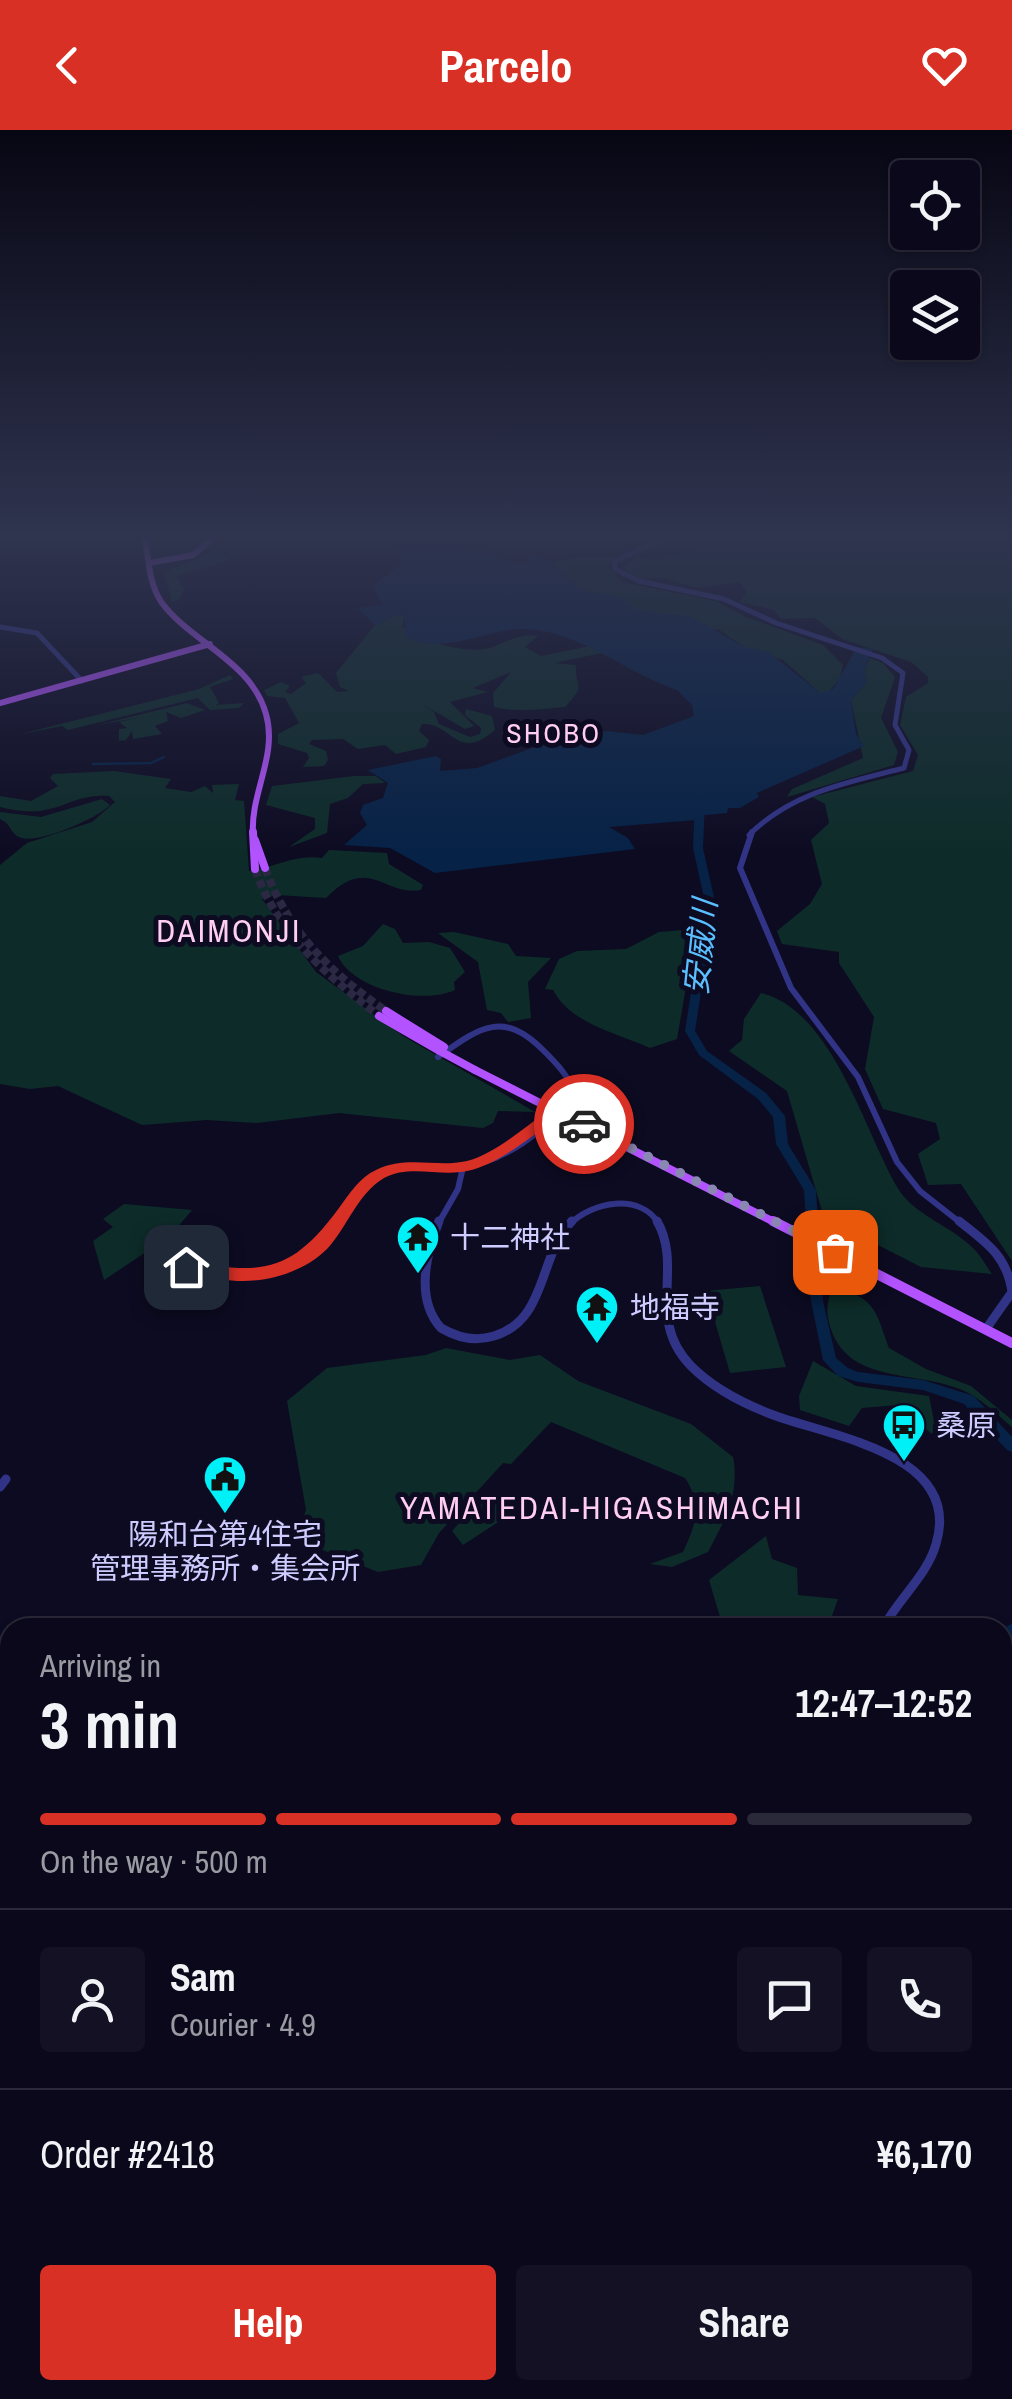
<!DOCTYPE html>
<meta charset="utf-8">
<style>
:root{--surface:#0a081a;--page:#131123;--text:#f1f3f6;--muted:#999aa2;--line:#2a2939;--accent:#d93025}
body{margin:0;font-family:"Archivo Narrow","Noto Sans JP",sans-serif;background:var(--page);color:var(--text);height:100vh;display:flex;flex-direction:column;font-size:38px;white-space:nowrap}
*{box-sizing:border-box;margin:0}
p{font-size:32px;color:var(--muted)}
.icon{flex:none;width:55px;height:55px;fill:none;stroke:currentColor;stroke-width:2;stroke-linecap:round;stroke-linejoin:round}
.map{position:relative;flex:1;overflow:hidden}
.sheet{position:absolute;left:0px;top:1488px;width:1012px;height:782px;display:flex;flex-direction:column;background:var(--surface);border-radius:30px 30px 0 0;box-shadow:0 2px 8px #0004,0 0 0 2px var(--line)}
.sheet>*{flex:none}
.fabs{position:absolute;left:890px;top:30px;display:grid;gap:20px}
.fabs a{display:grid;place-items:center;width:90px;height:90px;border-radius:10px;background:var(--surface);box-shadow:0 2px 8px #0004,0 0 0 2px var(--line);font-size:50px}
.pin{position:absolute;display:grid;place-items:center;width:85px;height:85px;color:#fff;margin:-42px;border-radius:20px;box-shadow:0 5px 15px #0006}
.courier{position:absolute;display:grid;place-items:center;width:100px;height:100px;margin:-50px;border:8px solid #d93025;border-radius:50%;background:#fff;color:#222;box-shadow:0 2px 12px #0007}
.headline em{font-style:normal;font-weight:800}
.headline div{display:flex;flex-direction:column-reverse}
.headline{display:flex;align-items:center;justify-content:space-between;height:170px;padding:0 40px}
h1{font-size:65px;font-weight:800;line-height:75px}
.bar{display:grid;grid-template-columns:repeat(4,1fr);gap:15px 10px;align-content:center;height:120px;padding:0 40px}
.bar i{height:12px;border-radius:8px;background:var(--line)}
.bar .on{background:var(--accent)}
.bar p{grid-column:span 4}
.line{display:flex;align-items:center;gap:25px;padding:0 40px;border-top:2px solid var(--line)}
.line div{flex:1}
.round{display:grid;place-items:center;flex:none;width:105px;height:105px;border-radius:10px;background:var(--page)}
.primary-button{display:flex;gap:20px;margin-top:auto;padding:20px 40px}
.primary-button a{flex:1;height:115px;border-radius:10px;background:var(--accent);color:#fff;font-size:40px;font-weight:800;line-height:115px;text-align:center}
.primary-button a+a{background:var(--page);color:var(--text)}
header{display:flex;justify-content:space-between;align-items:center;height:130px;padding:0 40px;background:var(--accent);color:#fff;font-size:45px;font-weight:800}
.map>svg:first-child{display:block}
.green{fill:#0d2c29}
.water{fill:#062246}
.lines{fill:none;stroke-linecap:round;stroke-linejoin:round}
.stream{stroke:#062246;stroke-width:2.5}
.river{fill:#062246;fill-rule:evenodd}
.primary-tunnel{stroke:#2a2843;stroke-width:8;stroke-dasharray:8 4;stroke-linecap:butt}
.tertiary-far3{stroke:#313486;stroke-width:5}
.tertiary-far2{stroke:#313486;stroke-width:6}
.tertiary-far1{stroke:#313486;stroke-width:9}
.tertiary{stroke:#313486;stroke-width:11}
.primary-far2{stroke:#b253ff;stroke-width:6}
.primary-far1{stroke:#b253ff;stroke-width:8}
.primary{stroke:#b253ff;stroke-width:10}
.primary-bridge{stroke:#b253ff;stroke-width:8}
.route{fill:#d93025}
.done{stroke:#8a88b2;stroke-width:10;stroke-dasharray:0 18}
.labels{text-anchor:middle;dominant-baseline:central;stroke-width:10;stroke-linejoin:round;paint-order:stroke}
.far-neighbourhood-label{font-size:28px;letter-spacing:2.5px;fill:#ffcef1;stroke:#0d0b22}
.poi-label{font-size:30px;fill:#ceccff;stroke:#0d0b22;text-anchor:start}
.neighbourhood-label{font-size:32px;letter-spacing:2.5px;fill:#ffcef1;stroke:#0d0b22}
.water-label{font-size:32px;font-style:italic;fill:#5abfff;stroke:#0d0b22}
</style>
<header><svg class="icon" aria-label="back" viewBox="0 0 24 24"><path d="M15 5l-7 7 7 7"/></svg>Parcelo<svg class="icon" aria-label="heart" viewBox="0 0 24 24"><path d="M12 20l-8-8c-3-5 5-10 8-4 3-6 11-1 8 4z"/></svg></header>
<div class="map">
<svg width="1012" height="2269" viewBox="0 0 1012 2269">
<rect width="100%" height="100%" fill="#0d0b22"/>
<g class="green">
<polygon points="679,406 1012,406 1012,1131 961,1054 928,1055 918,1024 940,1009 936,993 883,979 865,939 874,887 839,833 839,822 782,814 777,801 810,774 822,754 811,710 829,693 825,674 812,667 913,641 918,625 900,595 906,567 928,553 928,547 911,532 842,509 815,488 781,489 774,480 739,472 747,462 739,452 697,458 664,448 638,449 624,438 636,427 654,430 694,421 676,413"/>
<polygon points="216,421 229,430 176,446 184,459 179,470 172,472 164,442"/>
<path d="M573,428H614L608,436L622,452L716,471L746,487L823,515L843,535L840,548L827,564L820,563L783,530L744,517L718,499L554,533L576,535C575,560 587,554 565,577C541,579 518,583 494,577L493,563L511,542L473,558L488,562L450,572L474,596L465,599L422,574L434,582L439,594L470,607L480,604L481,598L465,585L466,579L492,586L495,600C457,633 452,592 422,594L419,601L429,610L426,617L396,624L385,615L358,619L343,609L312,610L309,614L326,621L328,630L324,636L303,637L309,628L307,623L278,614V604L299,593L285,568L267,566L264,560L281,552L290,556L285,562L291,564L306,553L301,547L318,543L337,562L349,561L340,557L336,543L375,495L398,484L405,487L402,497C423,511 468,526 493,517C511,510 518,504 538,506L525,517L541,526L698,494L692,487L637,480L620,467L582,461L554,433Z"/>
<polygon points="870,528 883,533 895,547 881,588 898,622 894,635 787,667 792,659 863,628 851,570 867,552 864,540"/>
<polygon points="230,545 233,549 210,557 219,573 216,575 244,573 239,578 210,580 198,568 68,600 62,596 17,605 199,559"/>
<polygon points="187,573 205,580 181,588 166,582 168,591 155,596 162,604 133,609 132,601 126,610 119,611 119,599 127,598 119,592 141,587 94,596"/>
<path d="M114,641L171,649L165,658L191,662L205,656L213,663L212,655L239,654L235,670L244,671L249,741C277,737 294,724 322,728L329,720L387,723L389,734L423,755L421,760C383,766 369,724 326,768L276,765L262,769L316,842L403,906L535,982L498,981L493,993L483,998L339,983L257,993L207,990L142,995L58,956L30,959L0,954V735L27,713L92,692L115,672L109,666C65,663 59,692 0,677V666L31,671L58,656L50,648L53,644Z"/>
<polygon points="354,646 376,646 385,653 363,654 348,668 330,674 327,703 289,717 315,699 315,688 266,675 272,656"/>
<path d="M102,669L110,675C98,688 32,718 17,706C9,700 10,693 0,689V682L41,687Z"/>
<path d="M383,794L395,799L403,813L429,812L450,818L465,842L454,852L455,860C422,875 353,860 338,826L363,816Z"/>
<path d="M696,799L677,909L650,918C617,903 571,894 553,860L545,859L559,829L577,821L626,819L659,802Z"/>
<polygon points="454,802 508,814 516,826 551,828 528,852 531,888 508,892 501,883 487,880 478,832 438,803"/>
<path d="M761,863C832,880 864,1000 897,1057C913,1085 952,1096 974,1119C981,1126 986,1136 992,1144L921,1137L872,1112L829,1105L787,961L729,921L742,910L744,889Z"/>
<polygon points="124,1074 192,1080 170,1106 104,1150 93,1111 113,1097 103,1089"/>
<polygon points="760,1156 786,1237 730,1243 706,1161"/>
<path d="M834,1157C876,1169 875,1179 889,1218L926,1239L971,1256L1012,1290V1297C994,1282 977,1264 954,1257C911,1242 851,1251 832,1202C826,1186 825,1171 834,1157Z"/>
<path d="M446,1218L510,1230L540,1225L578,1251L691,1294L733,1327C740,1363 725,1390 708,1422L672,1437L650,1434L683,1422C696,1394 703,1375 685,1348L551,1292L511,1334L503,1333L439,1403L421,1435L378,1442L295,1409L306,1380L287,1271L327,1238L426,1225Z"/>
<polygon points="813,1231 856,1256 929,1266 935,1296 932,1304 897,1275 862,1278 849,1296 800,1280 799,1266"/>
<polygon points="491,1366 512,1378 512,1383 463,1415 452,1401 474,1376"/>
<polygon points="766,1406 772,1429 797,1438 798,1465 838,1469 828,1497 723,1497 709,1450"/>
<polygon points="419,2260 574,2260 572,2269 407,2267"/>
</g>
<path class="water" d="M372,406H465L464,414L519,435L528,432L529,425L549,430L582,461L621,467L637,480L692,487L744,517L767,521L820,563L833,559L857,517L873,519L864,540L867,552L851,570L856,604L864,616L757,663L759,667L740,678H728L727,683L695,686L697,690L609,697L628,708L635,719L435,743L390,718L344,715L367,695L360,683L363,675L383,668L388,653L368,640L436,626L441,629L440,641L477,638L563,607L607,601L643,605L694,586L692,575L677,560C626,543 582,502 526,499C491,497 438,528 405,506V487L399,484L375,495L358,478L383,475L373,456L400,435L399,424Z"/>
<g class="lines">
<polyline class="stream" points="93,634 151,633 164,627"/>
<g class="river">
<polygon points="18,406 18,408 0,411 0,407"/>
<polygon points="700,668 705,671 703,718 715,772 695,901 707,921 766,963 785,986 788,1014 816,1060 823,1171 836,1228 848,1238 858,1242 923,1250 974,1266 1012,1307 1012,1322 1007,1320 964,1274 923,1260 858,1252 838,1246 823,1230 811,1171 804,1060 776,1014 773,987 758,969 699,925 685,901 705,772 693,718 695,671"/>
<polygon points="1012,1494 1012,1517 1007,1526 1002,1528 1002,1504 1007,1496"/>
<polygon points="837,2260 863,2260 867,2269 841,2269"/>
</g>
<g class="primary-tunnel">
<path d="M265,738C288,802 331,843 386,881"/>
<path d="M255,739C278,805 326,844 379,886"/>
</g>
<g class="tertiary-far3">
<path d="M670,406L615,431V439L639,451L724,469L776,493L882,528L903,543L895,595L909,620L904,638C846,653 792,662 749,705"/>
<polyline points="0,497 37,503 82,551"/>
</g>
<g class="tertiary-far2">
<polyline points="752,702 740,738 791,858 858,947 897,1032 920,1061 962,1094"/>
<path d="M337,1094C350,1075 362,1052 384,1043C406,1033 430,1038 453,1038C500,1036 551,1000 573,960C567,944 556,933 544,921C503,879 479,898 438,927"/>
<polyline points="438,1094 458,1059 463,1037"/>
<path d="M570,1094C592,1072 640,1062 659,1094"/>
</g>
<g class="tertiary-far1">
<path d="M439,1091C426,1124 415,1169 441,1198C458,1208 475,1212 494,1206C548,1190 538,1125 572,1091"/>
<path d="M657,1091C684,1138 645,1189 691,1236C714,1259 746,1275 776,1286C834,1307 963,1325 936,1414C927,1446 898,1469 883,1498"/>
<path d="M959,1091C987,1113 1007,1126 1012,1162L986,1199"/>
<path d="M156,1118C221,1153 293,1159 339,1091"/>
<polyline points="0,1357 6,1349"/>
<polyline points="0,1574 10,1578"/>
</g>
<g class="tertiary">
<polyline points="0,1715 10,1698"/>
<polyline points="1002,1728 1012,1742"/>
<polyline points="0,2019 10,2042"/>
<polyline points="89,2260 89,2269"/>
<polyline points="357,2269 361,2260"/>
</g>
<g class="primary-far2">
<path d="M145,406C148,427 149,455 162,473C191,512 252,532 266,584C278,626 250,663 253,705"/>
<polyline points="149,433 193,425 216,406"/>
<polyline points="0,573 210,514"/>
</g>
<g class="primary-far1">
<polyline points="253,702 255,739"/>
<polyline points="255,710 265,738"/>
<polyline points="386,881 444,917"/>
<polyline points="379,886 438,920"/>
<polyline points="475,940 778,1094"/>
</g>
<polyline class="primary" points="773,1091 1012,1213"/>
<polyline class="primary-bridge" points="438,920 475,940"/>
</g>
<linearGradient id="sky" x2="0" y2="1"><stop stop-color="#070613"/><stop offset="0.56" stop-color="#2f344f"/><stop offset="1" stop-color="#2f344f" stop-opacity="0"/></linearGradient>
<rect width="1012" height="724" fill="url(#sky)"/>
<path class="route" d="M552,978H563L591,994L584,999L558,988C531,1006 500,1034 467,1041C440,1047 410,1034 384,1048C357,1064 347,1098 327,1119C301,1145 256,1156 221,1149C207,1147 188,1146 178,1137L186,1131C263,1145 291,1143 339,1078C349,1064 360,1047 376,1040C407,1025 436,1038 467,1031C496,1024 528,994 552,978Z"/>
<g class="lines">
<polyline class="done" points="584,994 835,1122"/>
</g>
<defs>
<g id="temple-pin" transform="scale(2.25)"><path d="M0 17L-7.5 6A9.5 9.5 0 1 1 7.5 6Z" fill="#00f0f7" stroke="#0d0b22"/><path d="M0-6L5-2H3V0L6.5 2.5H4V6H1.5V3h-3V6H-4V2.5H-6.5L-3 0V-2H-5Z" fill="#111"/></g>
<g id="bus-pin" transform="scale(2.25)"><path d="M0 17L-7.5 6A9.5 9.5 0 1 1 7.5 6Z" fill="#00f0f7" stroke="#0d0b22"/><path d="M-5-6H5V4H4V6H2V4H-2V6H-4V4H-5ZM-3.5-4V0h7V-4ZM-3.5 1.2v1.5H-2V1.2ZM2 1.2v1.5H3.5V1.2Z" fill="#111"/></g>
<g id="civic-pin" transform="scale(2.25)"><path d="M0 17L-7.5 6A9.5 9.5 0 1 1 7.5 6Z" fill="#00f0f7" stroke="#0d0b22"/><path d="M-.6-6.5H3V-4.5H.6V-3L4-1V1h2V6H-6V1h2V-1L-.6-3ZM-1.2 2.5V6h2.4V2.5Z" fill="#111"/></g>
</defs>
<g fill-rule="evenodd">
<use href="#temple-pin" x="418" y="1107"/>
<use href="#temple-pin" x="597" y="1177"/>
<use href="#bus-pin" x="904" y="1295"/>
<use href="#civic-pin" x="225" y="1347"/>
</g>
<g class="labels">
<g class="far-neighbourhood-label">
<text x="554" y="603">SHOBO</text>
</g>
<g class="poi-label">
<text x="450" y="1107">十二神社</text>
<text x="630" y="1177">地福寺</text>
<text x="936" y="1295">桑原</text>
<text x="225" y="1404" text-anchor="middle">陽和台第4住宅<tspan x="225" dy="34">管理事務所・集会所</tspan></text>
</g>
<g class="neighbourhood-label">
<text x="229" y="800">DAIMONJI</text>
<text x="602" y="1377">YAMATEDAI-HIGASHIMACHI</text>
</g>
<g class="water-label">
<text transform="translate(700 817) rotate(-84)">安威川</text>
</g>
</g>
</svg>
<div class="fabs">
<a><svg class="icon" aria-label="locate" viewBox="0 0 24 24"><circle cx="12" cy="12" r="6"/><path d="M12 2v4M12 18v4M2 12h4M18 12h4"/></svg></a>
<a><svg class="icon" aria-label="layers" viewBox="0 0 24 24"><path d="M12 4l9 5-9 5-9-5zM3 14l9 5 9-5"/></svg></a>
</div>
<div class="pin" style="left:835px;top:1122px;background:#ea580c"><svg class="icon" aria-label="bag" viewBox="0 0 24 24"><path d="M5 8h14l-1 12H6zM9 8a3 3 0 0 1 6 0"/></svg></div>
<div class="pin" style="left:186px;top:1137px;background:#1f2937"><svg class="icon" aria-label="home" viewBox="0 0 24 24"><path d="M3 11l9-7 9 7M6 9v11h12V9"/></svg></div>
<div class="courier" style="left:584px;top:994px"><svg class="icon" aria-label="car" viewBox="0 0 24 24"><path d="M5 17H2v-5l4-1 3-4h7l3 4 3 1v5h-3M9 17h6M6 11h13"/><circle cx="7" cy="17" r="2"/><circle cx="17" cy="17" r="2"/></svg></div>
<section class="sheet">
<div class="headline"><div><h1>3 min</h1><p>Arriving in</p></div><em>12:47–12:52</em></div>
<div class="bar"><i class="on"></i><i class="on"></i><i class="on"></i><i></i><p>On the way · 500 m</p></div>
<div class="line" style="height:180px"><a class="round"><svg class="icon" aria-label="person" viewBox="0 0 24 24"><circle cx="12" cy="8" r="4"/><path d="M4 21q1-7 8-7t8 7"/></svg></a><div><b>Sam</b><p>Courier · 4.9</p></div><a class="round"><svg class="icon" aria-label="chat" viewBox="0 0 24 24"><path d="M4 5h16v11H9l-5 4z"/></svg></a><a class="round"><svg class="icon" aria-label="phone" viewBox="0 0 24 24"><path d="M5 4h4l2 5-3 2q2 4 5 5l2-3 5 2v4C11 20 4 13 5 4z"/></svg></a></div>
<div class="line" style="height:130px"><div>Order #2418</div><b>¥6,170</b></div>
<div class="primary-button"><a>Help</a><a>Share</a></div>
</section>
</div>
